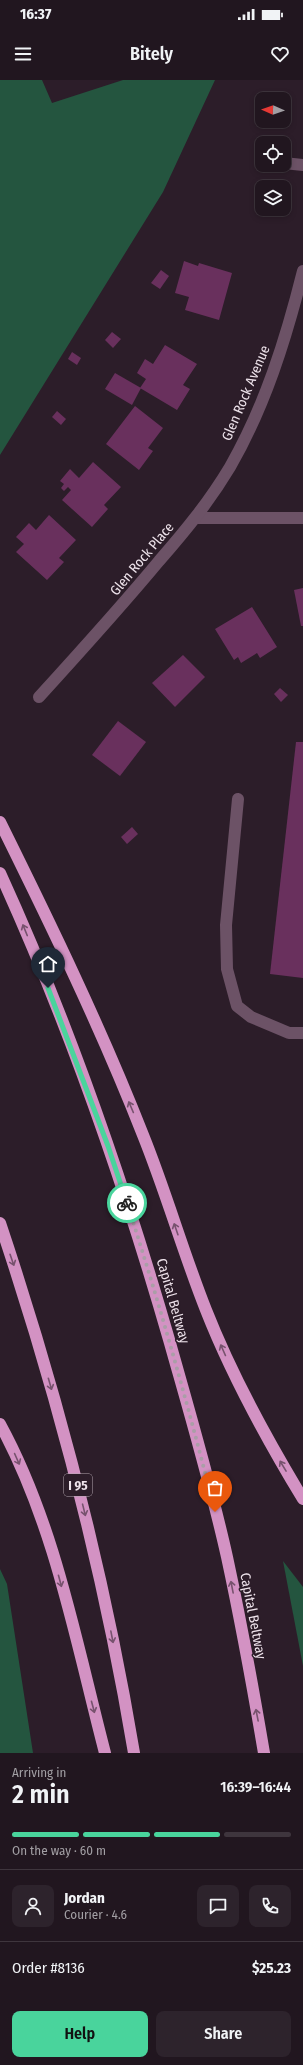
<!DOCTYPE html>
<meta charset="utf-8">
<style>
:root{--surface:#21161f;--page:#2d232c;--text:#f1f3f6;--muted:#a29fa4;--line:#3e353d;--accent:#49d49c}
body{margin:0;font-family:"Fira Sans Condensed",sans-serif;background:var(--page);color:var(--text);height:100vh;display:flex;flex-direction:column;font-size:15px;white-space:nowrap}
*{box-sizing:border-box;margin:0}
p{font-size:13px;color:var(--muted)}
.icon{flex:none;width:22px;height:22px;fill:none;stroke:currentColor;stroke-width:2;stroke-linecap:round;stroke-linejoin:round}
.map{position:relative;height:1673px;overflow:hidden}
.side{display:flex;flex-direction:column;background:var(--surface);flex:1}
.side>*{flex:none}
.needle{width:26px;rotate:272deg}
.controls{position:absolute;left:255px;top:12px;display:grid;gap:8px}
.controls a{display:grid;place-items:center;width:36px;height:36px;border-radius:8px;background:var(--surface);box-shadow:0 2px 6px #0003,0 0 0 1px var(--line);font-size:20px}
.pin{position:absolute;display:grid;place-items:center;width:34px;height:34px;color:#fff;margin:-41px -17px;border-radius:50% 50% 50% 0;rotate:-45deg;box-shadow:0 0 4px #0007}
.pin .icon{rotate:45deg}
.courier{position:absolute;display:grid;place-items:center;width:40px;height:40px;margin:-20px;border:3px solid #49d49c;border-radius:50%;background:#fff;color:#222;box-shadow:0 1px 5px #0007}
.overview em{font-style:normal;font-weight:600}
.overview div{display:flex;flex-direction:column-reverse}
.overview{display:flex;align-items:center;justify-content:space-between;height:68px;padding:0 12px}
h1{font-size:26px;font-weight:600;line-height:30px}
.bar{display:grid;grid-template-columns:repeat(4,1fr);gap:6px 4px;align-content:center;height:48px;padding:0 12px}
.bar i{height:5px;border-radius:3px;background:var(--line)}
.bar .current{background:var(--accent)}
.bar p{grid-column:span 4}
.line{display:flex;align-items:center;gap:10px;padding:0 12px;border-top:1px solid var(--line)}
.line div{flex:1}
.round{display:grid;place-items:center;flex:none;width:42px;height:42px;border-radius:8px;background:var(--page)}
.primary-button{display:flex;gap:8px;margin-top:auto;padding:8px 12px}
.primary-button a{flex:1;height:46px;border-radius:8px;background:var(--accent);color:#111;font-size:16px;font-weight:600;line-height:46px;text-align:center}
.primary-button a+a{background:var(--page);color:var(--text)}
.status{display:flex;justify-content:space-between;align-items:center;height:28px;padding:0 20px;background:var(--surface);direction:ltr}
.status svg{height:11px;fill:currentColor}
header{display:flex;justify-content:space-between;align-items:center;height:52px;padding:0 12px;background:var(--surface);font-size:18px;font-weight:600}
.map>svg:first-child{display:block}
.green{fill:#24553f}
.building{fill:#69305d}
.lines{fill:none;stroke-linecap:round;stroke-linejoin:round}
.lane{stroke:#6c5266;stroke-width:12}
.street{stroke:#6c5266;stroke-width:12}
.highway{stroke:#d392c3;stroke-width:12}
.oneway{stroke:#77526e}
.done{stroke:#aa9ea7;stroke-width:4;stroke-dasharray:0 7.2}
.route{stroke:#49d49c;stroke-width:5}
.labels{text-anchor:middle;dominant-baseline:central;stroke-width:3;stroke-linejoin:round;paint-order:stroke}
.shield{fill:#2c1d29;stroke:#b4a8b1;stroke-width:1}
.shield-label{font-size:13px;font-weight:bold;fill:#eee3eb}
.street-label{font-size:14px;fill:#eee3eb;stroke:#2c1d29}
</style>
<div class="status"><b>16:37</b><svg viewBox="0 0 49 12"><path d="M0 12V9h3v3zM5 12V6h3v6zM10 12V3h3v9zM15 12V0h3v12zM26 1h20v11H26zM47 4h2v5h-2z"/></svg></div>
<header><svg class="icon" aria-label="menu" viewBox="0 0 24 24"><path d="M4 6h16M4 12h16M4 18h16"/></svg>Bitely<svg class="icon" aria-label="heart" viewBox="0 0 24 24"><path d="M12 20l-8-8c-3-5 5-10 8-4 3-6 11-1 8 4z"/></svg></header>
<div class="map">
<svg width="303" height="1673" viewBox="0 0 303 1673">
<rect width="100%" height="100%" fill="#2c1d29"/>
<g class="green">
<polygon points="0,0 42,0 52,23 123,0 215,0 163,112 0,375"/>
<polygon points="283,1481 303,1507 303,1586"/>
<polygon points="0,1489 7,1504 33,1673 0,1673"/>
</g>
<g class="building">
<polygon points="184,181 198,186 199,183 232,193 219,240 185,230 189,217 175,213"/>
<polygon points="161,190 169,196 160,209 151,203"/>
<polygon points="112,252 121,259 113,268 105,260"/>
<polygon points="165,265 197,284 183,305 190,309 177,330 140,308 146,299 137,293 145,279 153,284"/>
<polygon points="72,272 81,278 77,285 68,279"/>
<polygon points="115,293 141,308 132,325 105,309"/>
<polygon points="135,326 163,348 148,368 153,371 139,390 106,364"/>
<polygon points="57,331 66,339 61,345 52,337"/>
<polygon points="93,382 121,407 104,425 108,429 92,447 62,420 71,410 68,407 64,411 61,408 64,404 60,401 70,389 79,398"/>
<polygon points="49,435 76,460 59,478 64,482 47,500 16,472 24,464 16,457 29,443 36,450"/>
<polygon points="303,508 303,546 301,546 294,510"/>
<polygon points="252,527 277,567 260,578 257,573 241,583 238,577 234,580 215,549"/>
<polygon points="183,575 205,597 175,627 152,603"/>
<polygon points="280,608 288,615 281,622 274,614"/>
<polygon points="118,641 146,662 120,696 92,675"/>
<polygon points="296,662 303,662 303,898 270,894"/>
<polygon points="132,747 138,754 127,764 121,757"/>
</g>
<g class="lines">
<polyline class="lane" points="238,719 226,845 227,889 237,926 251,937 289,953 303,953"/>
<g class="street">
<polyline points="284,83 303,85"/>
<polyline points="197,438 303,438"/>
<path d="M39,617C80,572 120,528 159,481C186,450 209,422 230,387C265,326 286,259 303,191"/>
</g>
<g class="highway">
<path d="M0,742C51,845 101,948 143,1055C166,1112 183,1172 206,1230C232,1296 266,1358 303,1419"/>
<path d="M0,793C69,944 124,1103 170,1263C190,1334 211,1405 227,1477C241,1542 253,1608 264,1673"/>
<path d="M0,1143C58,1316 104,1493 134,1673"/>
<path d="M0,1344C55,1445 76,1562 105,1673"/>
</g>
</g>
<defs><path id="oneway-shaft" d="M-6 0H5M1.5-3L5.5 0L1.5 3" fill="none" stroke-width="1.6" stroke-linecap="round" stroke-linejoin="round"/></defs>
<g class="oneway">
<use href="#oneway-shaft" transform="translate(25 850) rotate(-112)"/>
<use href="#oneway-shaft" transform="translate(131 1027) rotate(-113)"/>
<use href="#oneway-shaft" transform="translate(176 1149) rotate(-109)"/>
<use href="#oneway-shaft" transform="translate(12 1180) rotate(71)"/>
<use href="#oneway-shaft" transform="translate(223 1270) rotate(-114)"/>
<use href="#oneway-shaft" transform="translate(50 1304) rotate(74)"/>
<use href="#oneway-shaft" transform="translate(17 1379) rotate(66)"/>
<use href="#oneway-shaft" transform="translate(283 1386) rotate(-121)"/>
<use href="#oneway-shaft" transform="translate(84 1430) rotate(76)"/>
<use href="#oneway-shaft" transform="translate(60 1501) rotate(75)"/>
<use href="#oneway-shaft" transform="translate(232 1507) rotate(-101)"/>
<use href="#oneway-shaft" transform="translate(112 1557) rotate(79)"/>
<use href="#oneway-shaft" transform="translate(93 1627) rotate(75)"/>
<use href="#oneway-shaft" transform="translate(257 1635) rotate(-101)"/>
</g>
<g class="lines">
<path class="done" d="M127,1123C160,1225 189,1328 215,1432"/>
<polyline class="route" points="48,908 108,1066 127,1123"/>
</g>
<g class="labels">
<rect class="shield" x="64" y="1394" width="28" height="22" rx="3"/>
<g class="shield-label">
<text x="78" y="1405">I 95</text>
</g>
<g class="street-label">
<text transform="translate(246 313) rotate(-67)">Glen Rock Avenue</text>
<text transform="translate(142 479) rotate(-50)">Glen Rock Place</text>
<text transform="translate(173 1221) rotate(74)">Capital Beltway</text>
<text transform="translate(253 1536) rotate(79)">Capital Beltway</text>
</g>
</g>
</svg>
<div class="controls">
<a><svg class="needle" viewBox="-14 -14 28 28"><path d="M0-13l5 13h-10z" fill="#e53935"/><path d="M0 13l5-13h-10z" fill="#a29fa4"/></svg></a>
<a><svg class="icon" aria-label="locate" viewBox="0 0 24 24"><circle cx="12" cy="12" r="6"/><path d="M12 2v4M12 18v4M2 12h4M18 12h4"/></svg></a>
<a><svg class="icon" aria-label="layers" viewBox="0 0 24 24"><path d="M12 4l9 5-9 5-9-5zM3 14l9 5 9-5"/></svg></a>
</div>
<div class="pin" style="left:215px;top:1432px;background:#ea580c"><svg class="icon" aria-label="bag" viewBox="0 0 24 24"><path d="M5 8h14l-1 12H6zM9 8a3 3 0 0 1 6 0"/></svg></div>
<div class="pin" style="left:48px;top:908px;background:#1f2937"><svg class="icon" aria-label="home" viewBox="0 0 24 24"><path d="M3 11l9-7 9 7M6 9v11h12V9"/></svg></div>
<div class="courier" style="left:127px;top:1123px"><svg class="icon" aria-label="bike" viewBox="0 0 24 24"><circle cx="6" cy="16" r="4"/><circle cx="18" cy="16" r="4"/><path d="M6 16l4-8h5l3 8M10 8l3 8H6M13 5h3"/></svg></div>
</div>
<section class="side">
<div class="overview"><div><h1>2 min</h1><p>Arriving in</p></div><em>16:39–16:44</em></div>
<div class="bar"><i class="current"></i><i class="current"></i><i class="current"></i><i></i><p>On the way · 60 m</p></div>
<div class="line" style="height:72px"><a class="round"><svg class="icon" aria-label="person" viewBox="0 0 24 24"><circle cx="12" cy="8" r="4"/><path d="M4 21q1-7 8-7t8 7"/></svg></a><div><b>Jordan</b><p>Courier · 4.6</p></div><a class="round"><svg class="icon" aria-label="chat" viewBox="0 0 24 24"><path d="M4 5h16v11H9l-5 4z"/></svg></a><a class="round"><svg class="icon" aria-label="phone" viewBox="0 0 24 24"><path d="M5 4h4l2 5-3 2q2 4 5 5l2-3 5 2v4C11 20 4 13 5 4z"/></svg></a></div>
<div class="line" style="height:52px"><div>Order #8136</div><b>$25.23</b></div>
<div class="primary-button"><a>Help</a><a>Share</a></div>
</section>
